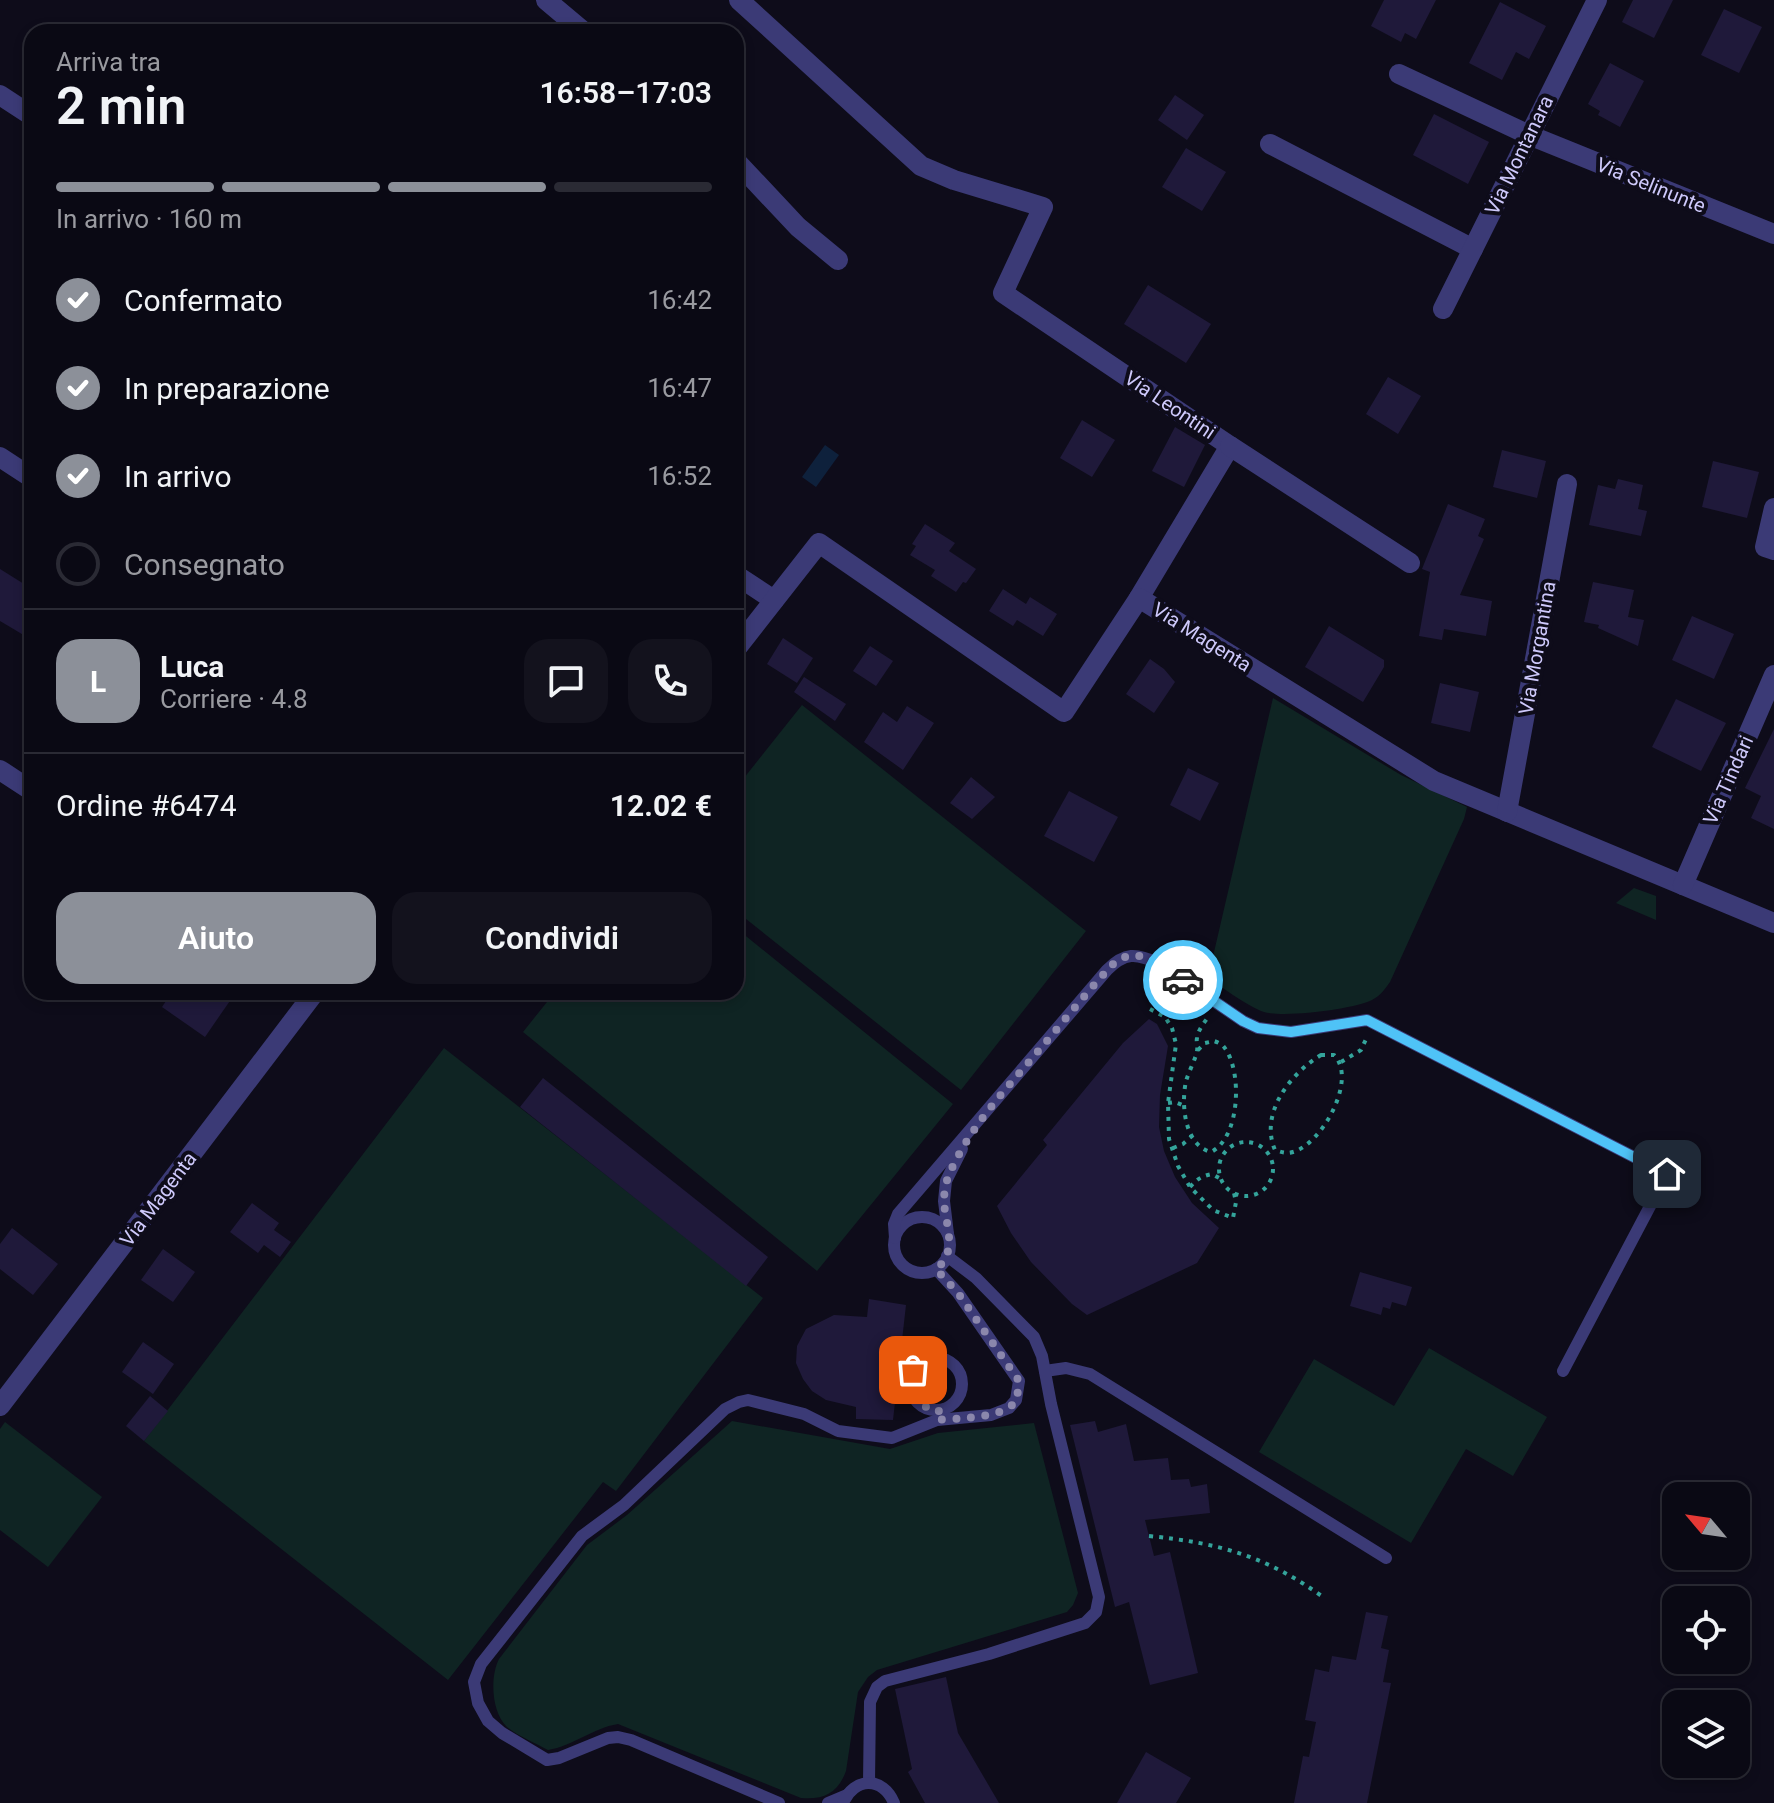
<!DOCTYPE html>
<html lang="it">
<meta charset="utf-8">
<style>
:root{--surface:#0a0914;--page:#13121d;--text:#f1f3f6;--muted:#999aa0;--line:#2a2a34;--accent:#8c9099}
body{margin:0;font-family:Roboto,sans-serif;background:var(--page);color:var(--text);height:100vh;display:flex;flex-direction:column;font-size:30px;white-space:nowrap}
*{box-sizing:border-box;margin:0}
p{font-size:26px;color:var(--muted)}
.icon{flex:none;width:44px;height:44px;fill:none;stroke:currentColor;stroke-width:2;stroke-linecap:round;stroke-linejoin:round}
.map{position:relative;flex:1;overflow:hidden}
.side{position:absolute;left:24px;top:24px;width:720px;height:976px;display:flex;flex-direction:column;background:var(--surface);border-radius:24px;box-shadow:0 4px 12px #0003,0 0 0 2px var(--line)}
.side>*{flex:none}
.needle{width:52px;rotate:299deg}
.buttons{position:absolute;left:1662px;top:1482px;display:grid;gap:16px}
.buttons a{display:grid;place-items:center;width:88px;height:88px;border-radius:16px;background:var(--surface);box-shadow:0 4px 12px #0003,0 0 0 2px var(--line);font-size:40px}
.pin{position:absolute;display:grid;place-items:center;width:68px;height:68px;color:#fff;margin:-34px;border-radius:16px;box-shadow:0 4px 12px #0006}
.courier{position:absolute;display:grid;place-items:center;width:80px;height:80px;margin:-40px;border:6px solid #4fc3f7;border-radius:50%;background:#fff;color:#222;box-shadow:0 2px 10px #0007}
.overview em{font-style:normal;font-weight:600}
.overview div{display:flex;flex-direction:column-reverse}
.overview{display:flex;align-items:center;justify-content:space-between;height:136px;padding:0 32px}
h1{font-size:52px;font-weight:600;line-height:60px}
.bar{display:grid;grid-template-columns:repeat(4,1fr);gap:12px 8px;align-content:center;height:96px;padding:0 32px}
.bar i{height:10px;border-radius:6px;background:var(--line)}
.bar .current{background:var(--accent)}
.bar p{grid-column:span 4}
.line{display:flex;align-items:center;gap:20px;padding:0 32px;border-top:2px solid var(--line)}
.line div{flex:1}
.round{display:grid;place-items:center;flex:none;width:84px;height:84px;border-radius:24px;background:var(--page)}
ol{padding:0 32px;list-style:none}
li{display:flex;align-items:center;gap:24px;height:88px}
li p{margin-inline-start:auto}
li .icon{padding:8px;border-radius:50%;background:var(--accent);color:#fff;stroke-width:4}
li:last-child{color:var(--muted)}
li i{width:44px;height:44px;border:4px solid var(--line);border-radius:50%}
.cta{display:flex;gap:16px;margin-top:auto;padding:16px 32px}
.cta a{flex:1;height:92px;border-radius:24px;background:var(--accent);color:#fff;font-size:32px;font-weight:600;line-height:92px;text-align:center}
.cta a+a{background:var(--page);color:var(--text)}
.map>svg:first-child{display:block}
.green{fill:#0f2423}
.water{fill:#0e213c}
.building{fill:#1f193a}
.lines{fill:none;stroke-linecap:round;stroke-linejoin:round}
.path{stroke:#34a49b;stroke-width:4;stroke-dasharray:4 6;stroke-linecap:butt}
.lane{stroke:#3b3a76;stroke-width:12}
.street{stroke:#3b3a76;stroke-width:20}
.done{stroke:#8b87ac;stroke-width:8;stroke-dasharray:0 14.4}
.route{stroke:#4fc3f7;stroke-width:10}
.labels{text-anchor:middle;dominant-baseline:central;stroke-width:8;stroke-linejoin:round;paint-order:stroke}
.street-label{font-size:20px;fill:#cec9fb;stroke:#0e0c1a}
</style>
<div class="map">
<svg width="1774" height="1803" viewBox="0 0 1774 1803">
<rect width="100%" height="100%" fill="#0e0c1a"/>
<g class="green">
<path d="M1273,698L1401,775L1467,807L1464,819L1390,982C1385,989 1380,996 1372,1000C1355,1009 1279,1019 1261,1011C1243,1003 1225,989 1208,978Z"/>
<polygon points="802,705 1086,931 961,1090 736,911 736,788"/>
<polygon points="1634,888 1656,896 1656,920 1616,903"/>
<polygon points="736,928 953,1104 817,1271 523,1032 555,992 736,992"/>
<polygon points="444,1048 763,1298 616,1491 603,1482 448,1680 144,1441"/>
<polygon points="1429,1348 1547,1417 1513,1476 1466,1449 1411,1543 1259,1452 1314,1359 1394,1406"/>
<path d="M732,1421L890,1449L938,1433L1034,1423L1078,1593L1073,1605L1067,1612L877,1670L868,1677L858,1692L846,1771C838,1793 824,1800 801,1798L618,1724C593,1728 573,1746 548,1750C535,1743 518,1736 507,1727C491,1712 490,1676 499,1659L587,1545L627,1515Z"/>
<polygon points="5,1422 102,1497 48,1567 0,1530 0,1429"/>
</g>
<polygon class="water" points="825,445 839,455 816,487 802,477"/>
<g class="building">
<polygon points="1384,0 1436,0 1416,39 1405,33 1401,42 1371,26"/>
<polygon points="1633,0 1673,0 1654,38 1622,22"/>
<polygon points="1500,2 1546,26 1529,59 1516,52 1502,80 1469,63"/>
<polygon points="1724,9 1762,27 1739,73 1701,55"/>
<polygon points="1610,63 1644,81 1620,127 1598,115 1600,111 1588,104"/>
<polygon points="1175,95 1204,115 1187,140 1158,120"/>
<polygon points="1434,114 1489,142 1468,184 1413,155"/>
<polygon points="1186,148 1226,172 1202,211 1162,187"/>
<polygon points="1148,285 1211,324 1186,363 1124,324"/>
<polygon points="1388,377 1421,396 1398,434 1366,414"/>
<polygon points="1082,420 1115,440 1092,477 1060,458"/>
<polygon points="1175,427 1205,445 1184,487 1152,471"/>
<polygon points="1502,450 1546,461 1537,498 1493,487"/>
<polygon points="1713,461 1759,472 1747,518 1702,507"/>
<polygon points="1618,479 1643,485 1638,509 1647,511 1641,536 1589,525 1598,485 1615,489"/>
<polygon points="1448,504 1485,519 1478,536 1484,539 1460,595 1492,601 1486,636 1444,629 1442,640 1419,636 1430,572 1422,569"/>
<polygon points="925,524 955,543 949,551 976,569 966,583 963,582 956,592 931,576 935,570 910,555 916,546 912,544"/>
<polygon points="0,569 32,589 32,640 0,621"/>
<polygon points="1593,582 1634,590 1628,617 1644,620 1638,646 1598,628 1599,625 1584,622"/>
<polygon points="1003,589 1026,604 1030,597 1057,614 1043,636 1017,620 1013,626 989,611"/>
<polygon points="1692,616 1734,634 1714,679 1672,660"/>
<polygon points="1329,626 1384,660 1384,667 1363,702 1305,667"/>
<polygon points="783,638 813,658 797,683 767,664"/>
<polygon points="870,646 893,661 876,686 853,671"/>
<polygon points="1150,659 1164,669 1175,682 1154,713 1126,694"/>
<polygon points="804,677 846,704 835,721 794,692"/>
<polygon points="1440,683 1479,692 1470,732 1431,723"/>
<polygon points="1676,699 1726,723 1701,771 1652,747"/>
<polygon points="907,706 934,723 903,770 864,742 883,712 897,722"/>
<polygon points="1774,729 1774,829 1751,818 1761,796 1745,788"/>
<polygon points="1188,768 1219,783 1200,821 1170,805"/>
<polygon points="971,777 995,797 972,819 950,803"/>
<polygon points="1069,791 1118,817 1094,862 1044,836"/>
<polygon points="172,992 236,992 205,1037 162,1007"/>
<polygon points="1149,1019 1157,1024 1168,1046 1160,1095 1159,1127 1164,1151 1175,1177 1192,1203 1219,1228 1197,1263 1087,1315 1072,1304 1031,1262 1011,1233 997,1206 1047,1145 1043,1140 1123,1043"/>
<polygon points="543,1078 768,1257 746,1286 520,1107"/>
<polygon points="252,1203 279,1223 274,1230 291,1242 280,1257 264,1245 258,1253 230,1232"/>
<polygon points="12,1228 58,1264 33,1295 0,1269 0,1244"/>
<polygon points="163,1249 195,1272 173,1302 141,1280"/>
<polygon points="1360,1272 1412,1287 1406,1306 1392,1302 1390,1309 1383,1307 1381,1315 1350,1306"/>
<polygon points="869,1299 906,1305 893,1420 856,1419 856,1407 826,1400 812,1391 803,1379 796,1363 797,1346 806,1329 834,1315 867,1317"/>
<polygon points="143,1342 174,1364 153,1394 122,1372"/>
<polygon points="150,1396 168,1411 144,1441 126,1426"/>
<polygon points="1095,1421 1098,1432 1126,1424 1134,1461 1168,1458 1171,1480 1189,1479 1191,1487 1207,1484 1210,1513 1145,1520 1154,1556 1170,1552 1198,1673 1150,1685 1129,1602 1115,1607 1070,1425"/>
<polygon points="1366,1612 1388,1616 1381,1648 1389,1650 1383,1682 1391,1683 1367,1803 1294,1803 1303,1756 1309,1757 1316,1722 1305,1720 1315,1669 1329,1672 1332,1656 1356,1660"/>
<polygon points="946,1677 958,1733 999,1803 925,1803 908,1772 912,1769 895,1689"/>
<polygon points="1146,1752 1191,1778 1176,1803 1117,1803"/>
</g>
<g class="lines">
<g class="path">
<polyline points="1150,1009 1165,1017 1172,1028 1176,1044 1168,1103 1169,1139 1178,1166 1190,1187 1213,1210 1233,1218 1236,1202 1234,1193"/>
<path d="M1198,1050L1205,1043L1214,1041C1217,1042 1222,1044 1224,1047C1243,1071 1240,1138 1211,1152C1184,1145 1181,1104 1186,1081C1189,1071 1196,1058 1197,1051C1198,1047 1196,1042 1197,1038C1198,1030 1204,1023 1209,1016"/>
<path d="M1321,1055H1334C1358,1079 1322,1144 1293,1152C1286,1154 1281,1152 1275,1150C1259,1113 1291,1073 1321,1055Z"/>
<polyline points="1341,1062 1361,1050 1367,1037"/>
<polyline points="1168,1103 1175,1102 1185,1106"/>
<circle cx="1246" cy="1169" r="27"/>
<polyline points="1173,1148 1183,1144 1192,1136"/>
<path d="M1190,1187C1197,1179 1202,1176 1212,1174L1221,1179"/>
<path d="M1149,1536C1219,1543 1266,1556 1323,1597"/>
</g>
<g class="lane">
<circle cx="922" cy="1245" r="28"/>
<polyline points="948,1234 944,1201 946,1181 962,1149"/>
<path d="M895,1238L894,1224L898,1214L1107,970C1125,952 1136,953 1158,963L1243,1021L1258,1028L1291,1032L1367,1020L1667,1174L1563,1371"/>
<circle cx="936" cy="1384" r="26"/>
<polyline points="1045,1371 1066,1368 1090,1374 1386,1558"/>
<polyline points="869,1783 870,1702 877,1687 885,1681 989,1654 1085,1623 1096,1612 1099,1597 1051,1404 1042,1356 1034,1337 976,1278 947,1256"/>
<polyline points="779,1803 631,1740 618,1737 608,1738 559,1758 547,1760 502,1733 488,1721 478,1703 474,1682 481,1664 582,1536 624,1505 725,1409 739,1402 748,1400 804,1414 838,1431 892,1438 937,1420 991,1415 1009,1408 1016,1400 1019,1381 958,1293 936,1269"/>
<polyline points="828,1803 847,1795"/>
<path d="M843,1803C854,1777 883,1776 894,1803"/>
</g>
<g class="street">
<polyline points="546,0 584,32"/>
<polyline points="739,0 921,166 954,180 1043,207 1003,293 1230,446 1139,598"/>
<polyline points="1399,74 1529,135 1774,234"/>
<polyline points="0,95 32,116"/>
<polyline points="1270,144 1473,249"/>
<polyline points="736,161 798,227 838,260"/>
<polyline points="1443,309 1597,0"/>
<polyline points="1230,446 1410,563"/>
<polyline points="0,457 32,478"/>
<polyline points="1774,508 1765,547 1774,550"/>
<polyline points="736,575 774,600"/>
<polyline points="736,649 819,543 1064,712 1139,598 1434,781 1774,923"/>
<polyline points="0,770 32,791"/>
<polyline points="1507,812 1567,484"/>
<polyline points="1683,885 1774,675"/>
<polyline points="0,1406 315,992"/>
</g>
</g>
<g class="lines">
<path class="done" d="M913,1370C906,1392 916,1408 939,1410L937,1420C955,1418 1007,1419 1016,1400C1018,1395 1018,1387 1019,1381L958,1293L936,1269C959,1251 945,1225 944,1201C944,1189 947,1177 953,1166C974,1122 1009,1086 1040,1049C1065,1020 1089,989 1116,961C1120,959 1124,957 1128,956C1147,952 1169,970 1183,980"/>
<polyline class="route" points="1183,980 1243,1021 1258,1028 1291,1032 1367,1020 1667,1174"/>
</g>
<g class="labels">
<g class="street-label">
<text transform="translate(1519 155) rotate(-64)">Via Montanara</text>
<text transform="translate(1651 185) rotate(22)">Via Selinunte</text>
<text transform="translate(1170 405) rotate(34)">Via Leontini</text>
<text transform="translate(1202 637) rotate(32)">Via Magenta</text>
<text transform="translate(1537 648) rotate(-80)">Via Morgantina</text>
<text transform="translate(1728 780) rotate(-66)">Via Tindari</text>
<text transform="translate(158 1199) rotate(-53)">Via Magenta</text>
</g>
</g>
</svg>
<div class="buttons">
<a><svg class="needle" viewBox="-14 -14 28 28"><path d="M0-13l5 13h-10z" fill="#e53935"/><path d="M0 13l5-13h-10z" fill="#999aa0"/></svg></a>
<a><svg class="icon" aria-label="locate" viewBox="0 0 24 24"><circle cx="12" cy="12" r="6"/><path d="M12 2v4M12 18v4M2 12h4M18 12h4"/></svg></a>
<a><svg class="icon" aria-label="layers" viewBox="0 0 24 24"><path d="M12 4l9 5-9 5-9-5zM3 14l9 5 9-5"/></svg></a>
</div>
<div class="pin" style="left:913px;top:1370px;background:#ea580c"><svg class="icon" aria-label="bag" viewBox="0 0 24 24"><path d="M5 8h14l-1 12H6zM9 8a3 3 0 0 1 6 0"/></svg></div>
<div class="pin" style="left:1667px;top:1174px;background:#1f2937"><svg class="icon" aria-label="home" viewBox="0 0 24 24"><path d="M3 11l9-7 9 7M6 9v11h12V9"/></svg></div>
<div class="courier" style="left:1183px;top:980px"><svg class="icon" aria-label="car" viewBox="0 0 24 24"><path d="M5 17H2v-5l4-1 3-4h7l3 4 3 1v5h-3M9 17h6M6 11h13"/><circle cx="7" cy="17" r="2"/><circle cx="17" cy="17" r="2"/></svg></div>
<section class="side">
<div class="overview"><div><h1>2 min</h1><p>Arriva tra</p></div><em>16:58–17:03</em></div>
<div class="bar"><i class="current"></i><i class="current"></i><i class="current"></i><i></i><p>In arrivo · 160 m</p></div>
<ol>
<li><svg class="icon" aria-label="check" viewBox="0 0 24 24"><path d="M5 12l5 5 9-10"/></svg>Confermato<p>16:42</p></li>
<li><svg class="icon" aria-label="check" viewBox="0 0 24 24"><path d="M5 12l5 5 9-10"/></svg>In preparazione<p>16:47</p></li>
<li><svg class="icon" aria-label="check" viewBox="0 0 24 24"><path d="M5 12l5 5 9-10"/></svg>In arrivo<p>16:52</p></li>
<li><i></i>Consegnato</li>
</ol>
<div class="line" style="height:144px"><b class="round" style="background:var(--accent);color:#fff">L</b><div><b>Luca</b><p>Corriere · 4.8</p></div><a class="round"><svg class="icon" aria-label="chat" viewBox="0 0 24 24"><path d="M4 5h16v11H9l-5 4z"/></svg></a><a class="round"><svg class="icon" aria-label="phone" viewBox="0 0 24 24"><path d="M5 4h4l2 5-3 2q2 4 5 5l2-3 5 2v4C11 20 4 13 5 4z"/></svg></a></div>
<div class="line" style="height:104px"><div>Ordine #6474</div><b>12.02 €</b></div>
<div class="cta"><a>Aiuto</a><a>Condividi</a></div>
</section>
</div>
